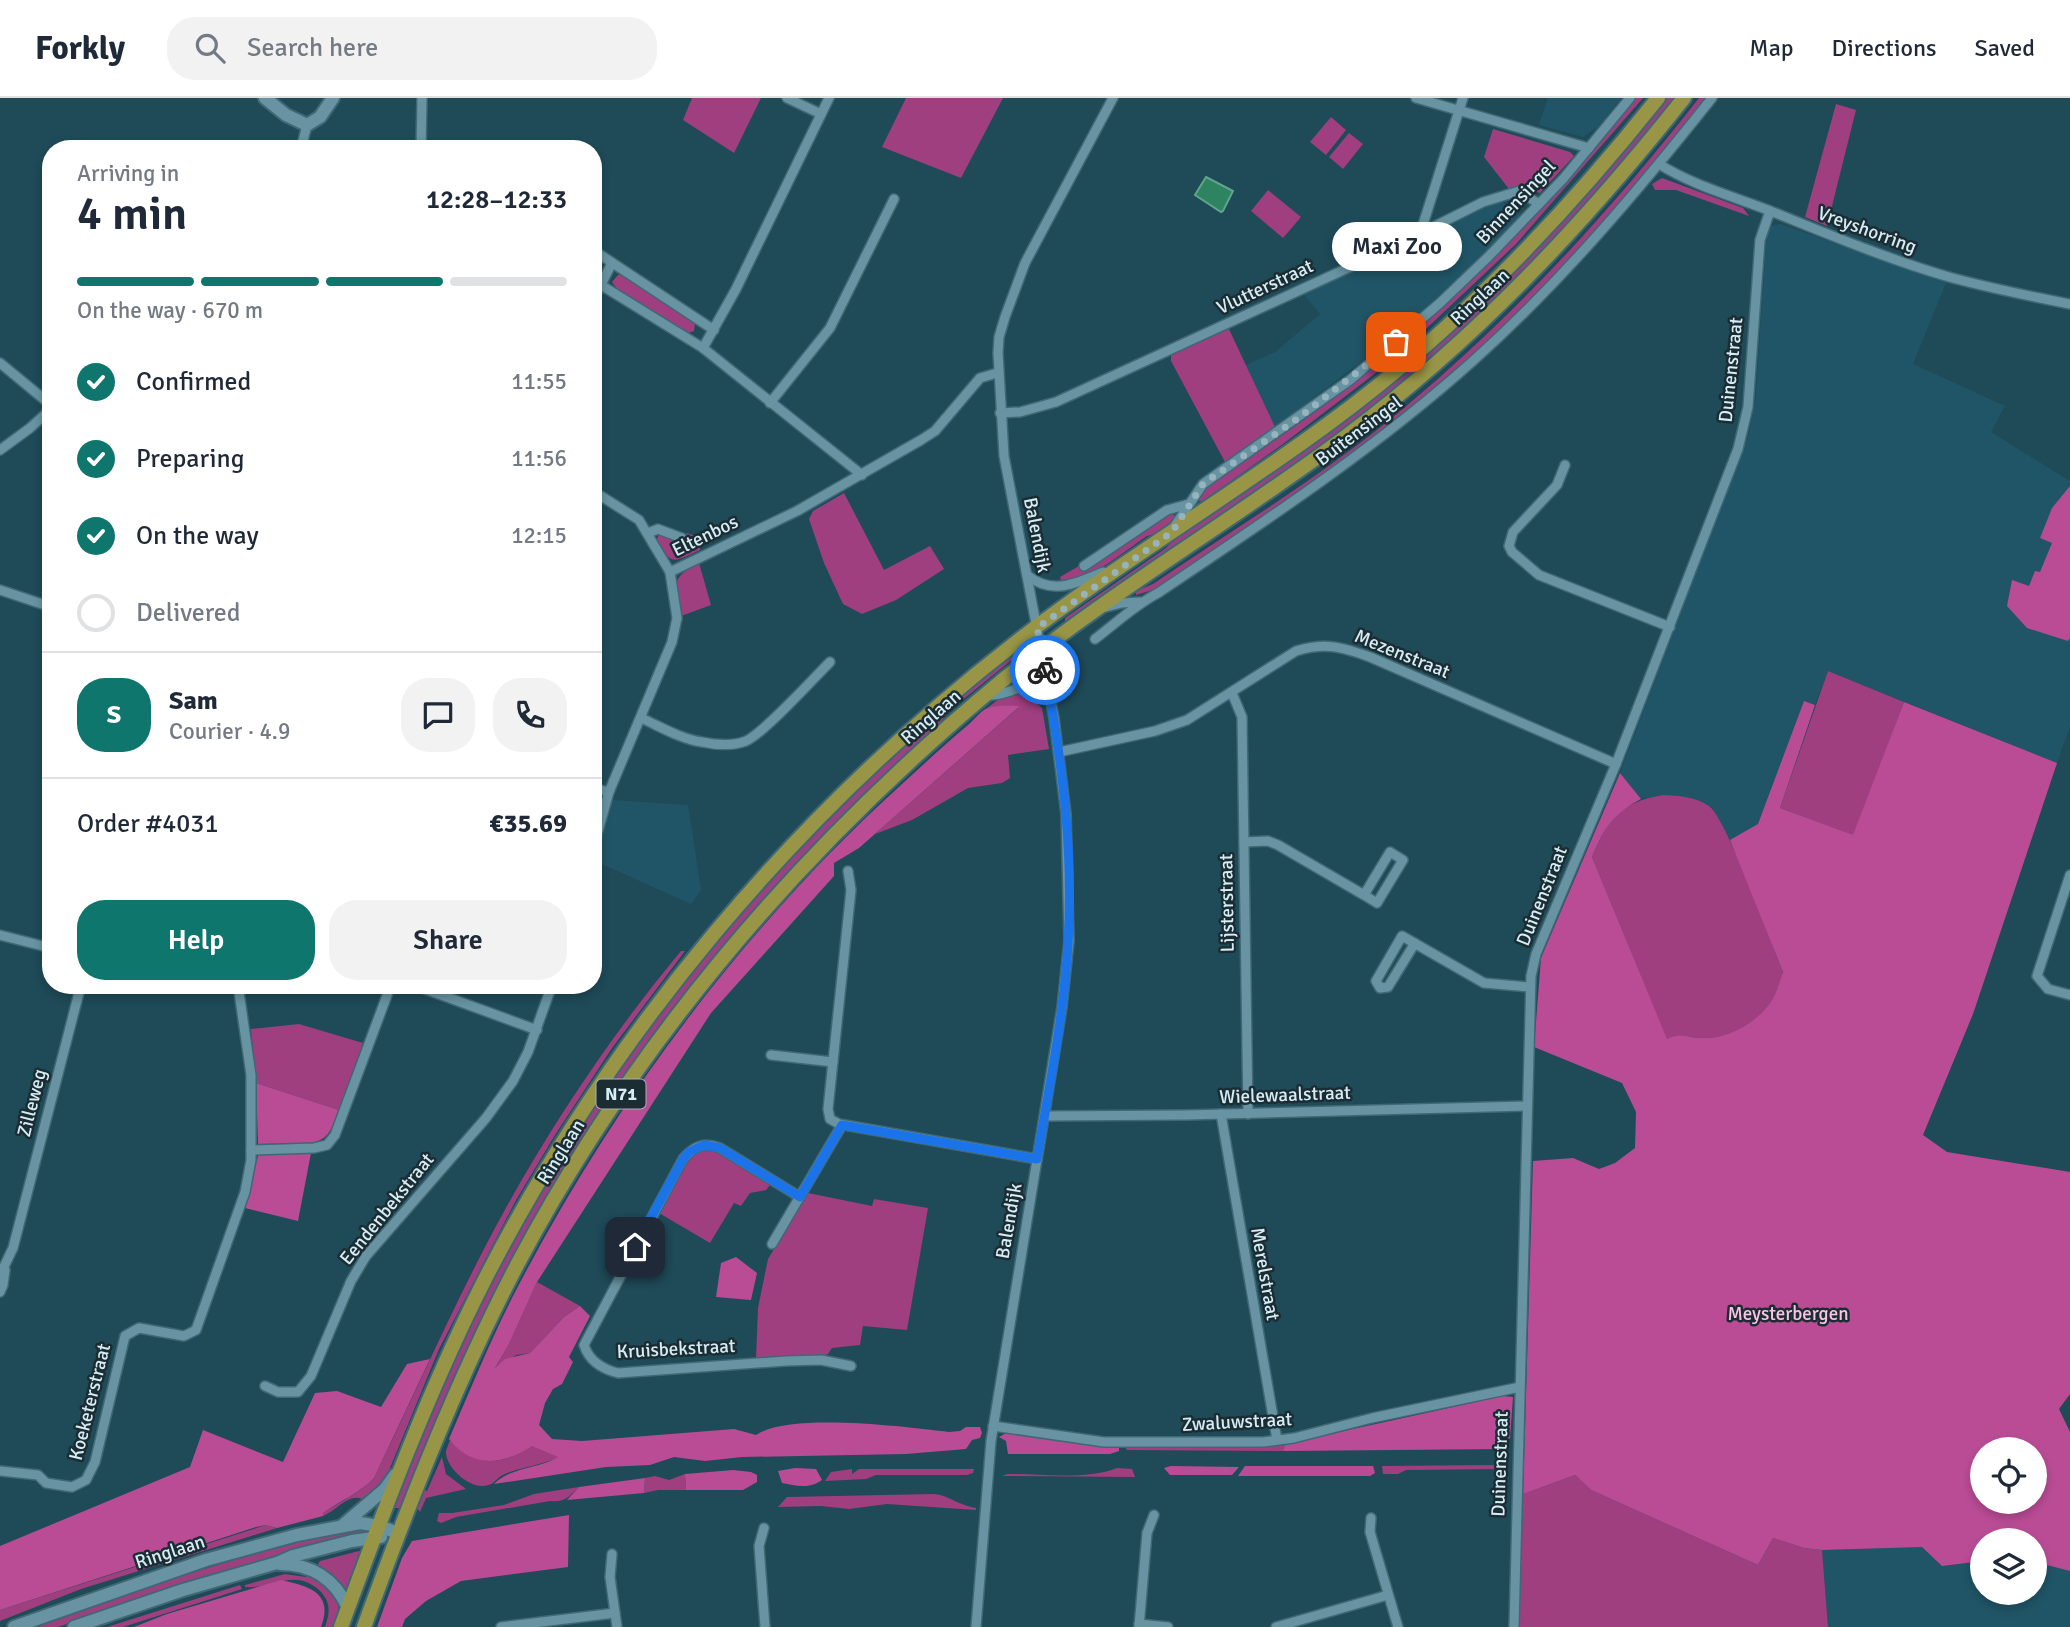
<!DOCTYPE html>
<meta charset="utf-8">
<style>
:root{--surface:#fff;--page:#f2f2f3;--text:#1f2937;--muted:#747a83;--line:#e0e1e3;--accent:#0f766e}
body{margin:0;font-family:Signika,sans-serif;background:var(--page);color:var(--text);height:100vh;display:flex;flex-direction:column;font-size:26px;white-space:nowrap}
*{box-sizing:border-box;margin:0}
p{font-size:23px;color:var(--muted)}
.icon{flex:none;width:38px;height:38px;fill:none;stroke:currentColor;stroke-width:2;stroke-linecap:round;stroke-linejoin:round}
.map{position:relative;flex:1;overflow:hidden}
.side{position:absolute;left:42px;top:42px;width:560px;height:854px;display:flex;flex-direction:column;background:var(--surface);border-radius:28px;box-shadow:0 4px 10px #0003}
.side>*{flex:none}
.fabs{position:absolute;left:1970px;top:1339px;display:grid;gap:14px}
.fabs a{display:grid;place-items:center;width:77px;height:77px;border-radius:50%;background:var(--surface);box-shadow:0 4px 10px #0003;font-size:35px}
.pin{position:absolute;display:grid;place-items:center;width:60px;height:60px;color:#fff;margin:-30px;border-radius:14px;box-shadow:0 4px 10px #0006}
.courier{position:absolute;display:grid;place-items:center;width:70px;height:70px;margin:-35px;border:5px solid #1a73e8;border-radius:50%;background:#fff;color:#222;box-shadow:0 2px 9px #0007}
.bubble{position:absolute;height:49px;border-radius:24px;background:var(--surface);box-shadow:0 4px 10px #0003;font-size:23px;font-weight:600;line-height:49px;text-align:center}
.summary em{font-style:normal;font-weight:600}
.summary div{display:flex;flex-direction:column-reverse}
.summary{display:flex;align-items:center;justify-content:space-between;height:119px;padding:0 35px}
h1{font-size:46px;font-weight:600;line-height:52px}
.bar{display:grid;grid-template-columns:repeat(4,1fr);gap:10px 7px;align-content:center;height:84px;padding:0 35px}
.bar i{height:9px;border-radius:5px;background:var(--line)}
.bar .active{background:var(--accent)}
.bar p{grid-column:span 4}
.line{display:flex;align-items:center;gap:18px;padding:0 35px;border-top:2px solid var(--line)}
.line div{flex:1}
.round{display:grid;place-items:center;flex:none;width:74px;height:74px;border-radius:28px;background:var(--page)}
ol{padding:0 35px;list-style:none}
li{display:flex;align-items:center;gap:21px;height:77px}
li p{margin-inline-start:auto}
li .icon{padding:7px;border-radius:50%;background:var(--accent);color:#fff;stroke-width:4}
li:last-child{color:var(--muted)}
li i{width:38px;height:38px;border:4px solid var(--line);border-radius:50%}
.primary-button{display:flex;gap:14px;margin-top:auto;padding:14px 35px}
.primary-button a{flex:1;height:80px;border-radius:28px;background:var(--accent);color:#fff;font-size:28px;font-weight:600;line-height:80px;text-align:center}
.primary-button a+a{background:var(--page);color:var(--text)}
header{display:flex;align-items:center;gap:42px;box-sizing:border-box;height:98px;padding:0 35px;background:var(--surface);border-bottom:2px solid var(--line)}
header strong{font-size:33px}
nav{display:flex;gap:38px;margin-inline-start:auto;font-size:24px}
.search{width:490px;height:63px;background:var(--page);display:flex;align-items:center;gap:18px;box-sizing:border-box;padding:0 24px;border-radius:28px;color:var(--muted);font-size:26px}
.map>svg:first-child{display:block}
.built{fill:#205567}
.green{fill:#9f3f80}
.forest{fill:#ba4c96;fill-rule:evenodd}
.water{fill:#2e8460;stroke:#60a48d;stroke-width:2}
.lines{fill:none;stroke-linecap:round;stroke-linejoin:round}
.minor-casing{stroke:#406874;stroke-width:12}
.secondary-casing{stroke:#406874;stroke-width:16}
.trunk-casing{stroke:#406874;stroke-width:18}
.minor{stroke:#6793a2;stroke-width:9}
.secondary{stroke:#6793a2;stroke-width:12}
.trunk{stroke:#989646;stroke-width:14}
.done{stroke:#96b4be;stroke-width:7;stroke-dasharray:0 12.6}
.route{stroke:#1a73e8;stroke-width:9}
.labels{text-anchor:middle;dominant-baseline:central;stroke-width:5;stroke-linejoin:round;paint-order:stroke}
.shield{fill:#1b2d33;stroke:#9eb3bb;stroke-width:2}
.shield-label{font-size:18px;font-weight:bold;fill:#d6edf5}
.street-label{font-size:19px;fill:#d6edf5;stroke:#1b2d33}
.park-label{font-size:19px;fill:#fcc3e5;stroke:#1b2d33}
</style>
<header>
<strong>Forkly</strong>
<div class="search"><svg class="icon" aria-label="search" viewBox="0 0 24 24"><circle cx="10" cy="10" r="6"/><path d="M15 15l6 6"/></svg>Search here</div>
<nav><a>Map</a><a>Directions</a><a>Saved</a></nav>
</header>
<div class="map">
<svg width="2070" height="1529" viewBox="0 0 2070 1529">
<rect width="100%" height="100%" fill="#1f4a58"/>
<g class="built">
<polygon points="1548,0 1621,0 1598,29 1583,39 1539,27"/>
<polygon points="1498,101 1521,117 1492,148 1450,188 1380,249 1275,329 1246,267 1275,254 1320,216 1303,195"/>
<polygon points="1781,126 1946,185 1913,266 2005,308 1991,334 2070,383 2070,628 2057,665 1828,573 1815,607 1804,603 1758,727 1730,742 1712,709 1663,697 1641,701 1620,675 1748,339 1755,306 1767,134 1771,128"/>
<polygon points="612,702 688,707 701,792 691,806 593,762"/>
<polygon points="1922,1449 1942,1468 1983,1463 1983,1494 2035,1494 2035,1464 2070,1473 2070,1529 1828,1529 1822,1452"/>
</g>
<g class="green">
<polygon points="692,0 761,0 734,55 683,22"/>
<polygon points="906,0 1003,0 961,80 882,49"/>
<path d="M1635,0H1643L1516,146L1394,261L1283,346L1203,403H1198L1206,389C1279,340 1355,289 1420,230C1499,159 1570,83 1635,0Z"/>
<path d="M1666,0H1676C1593,105 1503,206 1398,290C1292,375 1177,448 1065,525V520L1166,450L1177,438L1501,187L1595,87Z"/>
<path d="M1699,0H1706L1622,107L1565,169L1506,228L1452,276L1354,354L1264,419L1159,490L1136,497V493L1153,486C1237,429 1327,375 1404,310C1516,216 1609,115 1699,0Z"/>
<polygon points="1836,6 1856,12 1827,128 1805,119"/>
<polygon points="1331,19 1346,32 1326,57 1310,44"/>
<polygon points="1493,31 1570,54 1574,58 1540,95 1521,89 1509,91 1484,59"/>
<polygon points="1349,35 1363,46 1343,71 1329,59"/>
<polygon points="1662,80 1743,110 1749,118 1676,92 1655,92 1652,86"/>
<polygon points="1268,92 1301,119 1283,140 1251,113"/>
<polygon points="618,177 624,177 693,222 695,225 694,233 688,235 684,233 617,191 612,184"/>
<polygon points="1228,229 1275,329 1225,364 1171,263 1171,256"/>
<polygon points="844,395 884,472 930,448 944,471 896,502 862,516 843,506 824,465 809,421 813,413"/>
<path d="M1171,415L1175,418C1172,428 1157,436 1147,438C1120,456 1094,481 1061,483L1060,479L1079,468L1084,473Z"/>
<path d="M659,435L683,444L687,435L701,440L700,452C674,464 671,469 657,442Z"/>
<path d="M699,465L711,507L681,518C679,486 666,482 699,465Z"/>
<path d="M1011,556L1013,561L950,612L935,631L892,669L812,748L706,871L473,1241L436,1322L400,1410H393C418,1347 443,1284 473,1223C567,1031 692,857 843,706C896,653 953,603 1011,556Z"/>
<polygon points="1828,573 1904,604 1854,738 1780,710"/>
<polygon points="1023,594 1042,610 1049,651 1008,657 1010,680 1002,685 968,690 912,722 875,736 1019,609 987,610 999,601"/>
<path d="M1663,697C1679,698 1694,698 1709,708C1726,719 1772,847 1783,874C1780,883 1777,892 1773,900C1760,923 1730,941 1703,940C1687,940 1682,934 1667,942L1592,759C1608,721 1621,704 1663,697Z"/>
<path d="M681,853H685L612,950L555,1037L516,1102L439,1251L383,1387L366,1403C350,1392 338,1412 323,1418V1415C340,1404 360,1395 374,1380C412,1302 447,1222 487,1145C541,1042 607,942 681,853Z"/>
<polygon points="299,926 363,945 339,1012 256,985 251,931"/>
<polygon points="699,1053 715,1053 770,1087 766,1092 750,1095 741,1108 734,1105 710,1145 659,1115 689,1060"/>
<polygon points="808,1095 872,1108 874,1101 928,1110 907,1232 863,1228 860,1247 832,1250 828,1256 823,1258 756,1260 758,1210 768,1161"/>
<polygon points="537,1184 580,1208 564,1219 530,1255 516,1257 493,1274 509,1246"/>
<path d="M450,1342C477,1369 501,1369 532,1347L559,1359C543,1367 512,1371 501,1378C494,1383 494,1387 483,1388C468,1389 445,1369 446,1353C447,1349 449,1346 450,1342Z"/>
<polygon points="1285,1346 1283,1353 1127,1352 1125,1349"/>
<polygon points="442,1359 446,1376 466,1391 426,1400 420,1414 416,1408 423,1391 427,1393"/>
<polygon points="1502,1367 1501,1371 1406,1372 1398,1376 1383,1376 1382,1368"/>
<path d="M1117,1370L1132,1371L1135,1379L1002,1378L1008,1376C1040,1376 1088,1382 1117,1370Z"/>
<polygon points="852,1371 852,1376 859,1371 974,1371 973,1375 967,1377 876,1377 866,1381 825,1383 831,1374"/>
<polygon points="685,1376 686,1392 658,1392 644,1395 645,1380 655,1378 669,1382"/>
<polygon points="1575,1377 1591,1392 1758,1467 1773,1440 1804,1450 1822,1452 1828,1529 1519,1529 1523,1396"/>
<path d="M579,1389C570,1398 564,1405 550,1403L456,1419L441,1425L437,1423L439,1415H452L504,1407L534,1396Z"/>
<path d="M934,1396C948,1397 960,1408 976,1410V1412L887,1406L849,1411L821,1408L778,1409L787,1399Z"/>
<polygon points="266,1427 277,1430 81,1491 0,1523 0,1512"/>
<polygon points="351,1430 364,1431 364,1435 221,1474 58,1529 37,1529 148,1488 234,1462"/>
<polygon points="359,1453 362,1455 348,1490 345,1491 316,1469 320,1463"/>
<path d="M285,1476L306,1479L313,1476C335,1497 344,1497 334,1529H325C330,1515 331,1504 320,1493C295,1469 273,1491 245,1489V1487Z"/>
<polygon points="240,1487 242,1491 123,1529 107,1529"/>
</g>
<g class="forest">
<polygon points="2070,388 2070,540 2068,543 2027,530 2007,508 2012,482 2029,488 2035,473 2040,474 2052,445 2040,440 2052,410"/>
<path d="M1804,603L1815,607L1780,710L1853,737L1904,604L2057,665L1973,916L1923,1037L1947,1054L2070,1074V1296L2059,1311L2070,1334V1473L2035,1464V1442H1983V1463L1942,1468L1922,1449L1822,1452L1804,1450L1773,1440L1758,1467L1591,1392L1575,1377L1523,1396L1533,1063L1573,1060L1599,1071L1615,1065L1635,1050L1636,1014L1622,985L1534,949L1541,860L1620,675L1641,701C1613,716 1604,730 1592,759L1667,941C1683,934 1686,940 1703,940C1729,941 1760,923 1773,900C1777,892 1780,882 1783,874L1730,742L1758,726ZM1983,1351H2035V1404H1983Z"/>
<path d="M1020,608L859,750L834,765V778L711,915L537,1184L509,1246L495,1270L505,1261L530,1255L564,1219L580,1208L590,1218L569,1259L573,1264L562,1286L553,1291L545,1305L539,1327L552,1341L582,1343L734,1331L756,1337C790,1314 906,1329 949,1334L960,1333L966,1329H980L982,1335L980,1340L972,1342L966,1351L906,1356L742,1359L705,1363L674,1359L650,1367L606,1369L494,1386C510,1369 539,1371 558,1359L532,1348C503,1367 473,1371 449,1341C470,1292 490,1243 514,1196C612,1007 743,830 901,687C923,667 945,646 968,627C974,622 981,612 988,610C997,607 1011,608 1020,608Z"/>
<path d="M256,985L339,1012C333,1028 329,1043 310,1045L258,1046Z"/>
<polygon points="262,1054 311,1055 298,1123 245,1110 258,1058"/>
<polygon points="736,1159 757,1175 751,1202 716,1199 721,1165"/>
<path d="M430,1261L374,1380C360,1395 340,1403 323,1415V1418L277,1430L266,1427L256,1429L0,1512V1448L190,1369L203,1332L283,1364L315,1295L337,1293L381,1309L407,1266Z"/>
<polygon points="1503,1298 1513,1299 1510,1340 1504,1344 1504,1351 1283,1353 1285,1346"/>
<polygon points="1008,1334 1088,1347 1119,1349 1119,1353 1110,1356 1008,1356 1006,1343 999,1339"/>
<polygon points="1171,1368 1239,1369 1232,1377 1170,1377 1164,1370"/>
<polygon points="1245,1368 1373,1368 1375,1375 1370,1378 1238,1378"/>
<path d="M795,1370L816,1371L822,1382C810,1391 796,1388 782,1385L778,1373Z"/>
<polygon points="733,1372 751,1374 757,1377 757,1384 743,1392 686,1392 685,1376"/>
<polygon points="645,1380 644,1395 567,1402 579,1389"/>
<polygon points="569,1417 568,1469 461,1483 426,1503 405,1521 402,1529 377,1529 402,1460 412,1443"/>
<path d="M281,1482C309,1488 334,1495 321,1529H134L167,1516Z"/>
</g>
<polygon class="water" points="1206,79 1233,93 1223,113 1221,114 1195,97"/>
<g class="lines">
<g class="minor-casing">
<g id="minor">
<polyline points="787,0 821,16"/>
<polyline points="1416,0 1589,50"/>
<polyline points="301,51 307,27"/>
<polyline points="421,51 422,0"/>
<path d="M1659,66C1692,87 1732,98 1768,112C1828,136 1887,161 1949,179C1989,190 2029,198 2070,206"/>
<polyline points="1420,136 1463,0"/>
<polyline points="593,152 714,232"/>
<polyline points="601,187 703,250 862,377"/>
<polyline points="593,202 612,165"/>
<polyline points="703,250 736,191 829,0"/>
<polyline points="0,265 51,307"/>
<polyline points="770,305 830,230 894,101"/>
<polyline points="1000,315 1020,314 1056,304 1385,153 1483,104 1519,93 1539,106"/>
<polyline points="0,352 30,330 51,311"/>
<polyline points="1565,367 1557,387 1513,434 1509,448 1512,454 1539,477 1670,529"/>
<polyline points="593,393 639,422 670,474 677,520 672,544 609,694 593,751"/>
<polyline points="1174,429 1203,386 1350,282 1440,205 1488,159 1563,81 1630,0"/>
<polyline points="648,435 658,431 682,440"/>
<polyline points="1084,468 1167,412 1189,406"/>
<polyline points="670,474 797,413 921,342 935,333 980,280 997,275"/>
<path d="M1027,477C1052,498 1078,485 1103,474"/>
<polyline points="0,492 51,509"/>
<polyline points="1102,510 1122,505 1140,504"/>
<path d="M1095,541C1116,525 1135,507 1158,495C1267,422 1376,350 1474,262C1562,183 1638,93 1712,0"/>
<polyline points="1232,595 1242,619 1248,1016"/>
<path d="M985,597C1012,600 1024,576 1050,600"/>
<path d="M641,620C661,629 681,641 702,644C716,647 733,648 746,643C764,635 813,581 830,564"/>
<path d="M1059,654L1155,633L1187,622L1296,553C1326,544 1342,549 1370,559L1616,666"/>
<polyline points="593,690 609,694"/>
<polyline points="1244,744 1268,743 1278,747 1364,797 1377,805 1403,762 1390,754 1364,797"/>
<polyline points="848,773 851,792 828,1011 830,1021 839,1026 1037,1061"/>
<polyline points="2070,777 2037,878 2048,891 2070,897"/>
<polyline points="0,837 51,850"/>
<polyline points="1415,845 1388,889 1380,890 1376,883 1402,838 1484,885 1529,889"/>
<polyline points="414,887 537,932"/>
<polyline points="771,957 833,964"/>
<polyline points="1221,1016 1277,1342"/>
<polyline points="1045,1018 1186,1017 1526,1008"/>
<polyline points="251,1052 314,1050 327,1047 335,1037 389,892 396,887"/>
<path d="M800,1099L720,1050C704,1044 694,1048 683,1061L584,1247C589,1263 602,1271 618,1275L786,1263L821,1262L851,1268"/>
<polyline points="772,1146 842,1027"/>
<polyline points="0,1177 13,1150 81,887"/>
<polyline points="0,1194 3,1187 5,1172"/>
<polyline points="265,1288 278,1294 298,1294 311,1278 351,1183 366,1158 486,1020 513,983 528,954 552,887"/>
<polyline points="993,1328 1104,1344 1263,1344 1294,1340 1372,1320 1520,1289"/>
<polyline points="0,1373 38,1377 46,1385 72,1389 86,1382 95,1364 125,1238 139,1230 184,1238 196,1232 245,1094 251,1062 251,977 238,887"/>
<polyline points="1371,1420 1370,1434 1398,1529"/>
<polyline points="764,1430 759,1448 765,1529"/>
<polyline points="612,1456 610,1479 617,1529"/>
<polyline points="1139,1526 1168,1529"/>
<polyline points="501,1529 615,1515"/>
<polyline points="976,1529 991,1343 1062,909 1069,843 1066,716 1054,620 1004,358 998,255 999,239 1005,219 1025,165 1113,0"/>
<polyline points="1139,1529 1147,1435 1154,1417"/>
<polyline points="1276,1529 1388,1497"/>
<polyline points="1514,1529 1531,878 1536,856 1616,666 1738,351 1748,309 1760,142 1770,113"/>
</g>
</g>
<g class="secondary-casing">
<g id="secondary">
<polyline points="265,0 286,17 307,27 320,19 333,0"/>
<polyline points="343,1427 385,1391 395,1377"/>
<path d="M280,1466C311,1466 335,1481 348,1510"/>
<polyline points="14,1529 206,1462 297,1437 360,1425 379,1428 398,1435"/>
<polyline points="74,1529 183,1492 277,1465 293,1458 352,1443 381,1439"/>
</g>
</g>
<g class="trunk-casing">
<g id="trunk">
<path d="M341,1529C384,1412 427,1296 483,1185C610,936 794,717 1014,546C1115,467 1225,402 1328,326C1454,234 1561,122 1658,0"/>
<path d="M364,1529C409,1405 456,1284 517,1167C638,939 805,746 1003,582C1113,492 1236,421 1349,336C1477,240 1585,125 1684,0"/>
</g>
</g>
<use href="#minor" class="minor"/>
<use href="#secondary" class="secondary"/>
<use href="#trunk" class="trunk"/>
</g>
<g class="lines">
<polyline class="done" points="1045,572 1037,530 1172,434 1203,386 1297,321 1396,244"/>
<path class="route" d="M635,1149L683,1061L689,1054L704,1047L720,1050L800,1099L842,1027L1037,1061C1049,990 1064,918 1068,846C1074,754 1062,662 1045,572"/>
</g>
<g class="labels">
<rect class="shield" x="596.5" y="981.5" width="49" height="29" rx="5"/>
<g class="shield-label">
<text x="621" y="996">N71</text>
</g>
<g class="street-label">
<text transform="translate(1516 104) rotate(-47)">Binnensingel</text>
<text transform="translate(1867 132) rotate(20)">Vreyshorring</text>
<text transform="translate(1265 189) rotate(-25)">Vlutterstraat</text>
<text transform="translate(1480 199) rotate(-43)">Ringlaan</text>
<text transform="translate(1731 272) rotate(-84)">Duinenstraat</text>
<text transform="translate(1359 333) rotate(-37)">Buitensingel</text>
<text transform="translate(1037 437) rotate(79)">Balendijk</text>
<text transform="translate(705 438) rotate(-26)">Eltenbos</text>
<text transform="translate(1402 556) rotate(22)">Mezenstraat</text>
<text transform="translate(931 619) rotate(-41)">Ringlaan</text>
<text transform="translate(1542 798) rotate(-68)">Duinenstraat</text>
<text transform="translate(1227 805) rotate(-91)">Lijsterstraat</text>
<text transform="translate(1285 997) rotate(-2)">Wielewaalstraat</text>
<text transform="translate(32 1005) rotate(-76)">Zilleweg</text>
<text transform="translate(561 1054) rotate(-58)">Ringlaan</text>
<text transform="translate(387 1111) rotate(-51)">Eendenbekstraat</text>
<text transform="translate(1009 1123) rotate(-80)">Balendijk</text>
<text transform="translate(1265 1176) rotate(80)">Merelstraat</text>
<text transform="translate(676 1251) rotate(-3)">Kruisbekstraat</text>
<text transform="translate(90 1304) rotate(-76)">Koeketerstraat</text>
<text transform="translate(1237 1324) rotate(-3)">Zwaluwstraat</text>
<text transform="translate(1500 1366) rotate(-88)">Duinenstraat</text>
<text transform="translate(170 1454) rotate(-18)">Ringlaan</text>
</g>
<g class="park-label">
<text x="1788" y="1216">Meysterbergen</text>
</g>
</g>
</svg>
<div class="fabs">
<a><svg class="icon" aria-label="locate" viewBox="0 0 24 24"><circle cx="12" cy="12" r="6"/><path d="M12 2v4M12 18v4M2 12h4M18 12h4"/></svg></a>
<a><svg class="icon" aria-label="layers" viewBox="0 0 24 24"><path d="M12 4l9 5-9 5-9-5zM3 14l9 5 9-5"/></svg></a>
</div>
<div class="pin" style="left:1396px;top:244px;background:#ea580c"><svg class="icon" aria-label="bag" viewBox="0 0 24 24"><path d="M5 8h14l-1 12H6zM9 8a3 3 0 0 1 6 0"/></svg></div>
<div class="pin" style="left:635px;top:1149px;background:#1f2937"><svg class="icon" aria-label="home" viewBox="0 0 24 24"><path d="M3 11l9-7 9 7M6 9v11h12V9"/></svg></div>
<div class="courier" style="left:1045px;top:572px"><svg class="icon" aria-label="bike" viewBox="0 0 24 24"><circle cx="6" cy="16" r="4"/><circle cx="18" cy="16" r="4"/><path d="M6 16l4-8h5l3 8M10 8l3 8H6M13 5h3"/></svg></div>
<div class="bubble" style="left:1332px;top:124px;width:130px">Maxi Zoo</div>
<section class="side">
<div class="summary"><div><h1>4 min</h1><p>Arriving in</p></div><em>12:28–12:33</em></div>
<div class="bar"><i class="active"></i><i class="active"></i><i class="active"></i><i></i><p>On the way · 670 m</p></div>
<ol>
<li><svg class="icon" aria-label="check" viewBox="0 0 24 24"><path d="M5 12l5 5 9-10"/></svg>Confirmed<p>11:55</p></li>
<li><svg class="icon" aria-label="check" viewBox="0 0 24 24"><path d="M5 12l5 5 9-10"/></svg>Preparing<p>11:56</p></li>
<li><svg class="icon" aria-label="check" viewBox="0 0 24 24"><path d="M5 12l5 5 9-10"/></svg>On the way<p>12:15</p></li>
<li><i></i>Delivered</li>
</ol>
<div class="line" style="height:126px"><b class="round" style="background:var(--accent);color:#fff">S</b><div><b>Sam</b><p>Courier · 4.9</p></div><a class="round"><svg class="icon" aria-label="chat" viewBox="0 0 24 24"><path d="M4 5h16v11H9l-5 4z"/></svg></a><a class="round"><svg class="icon" aria-label="phone" viewBox="0 0 24 24"><path d="M5 4h4l2 5-3 2q2 4 5 5l2-3 5 2v4C11 20 4 13 5 4z"/></svg></a></div>
<div class="line" style="height:91px"><div>Order #4031</div><b>€35.69</b></div>
<div class="primary-button"><a>Help</a><a>Share</a></div>
</section>
</div>
